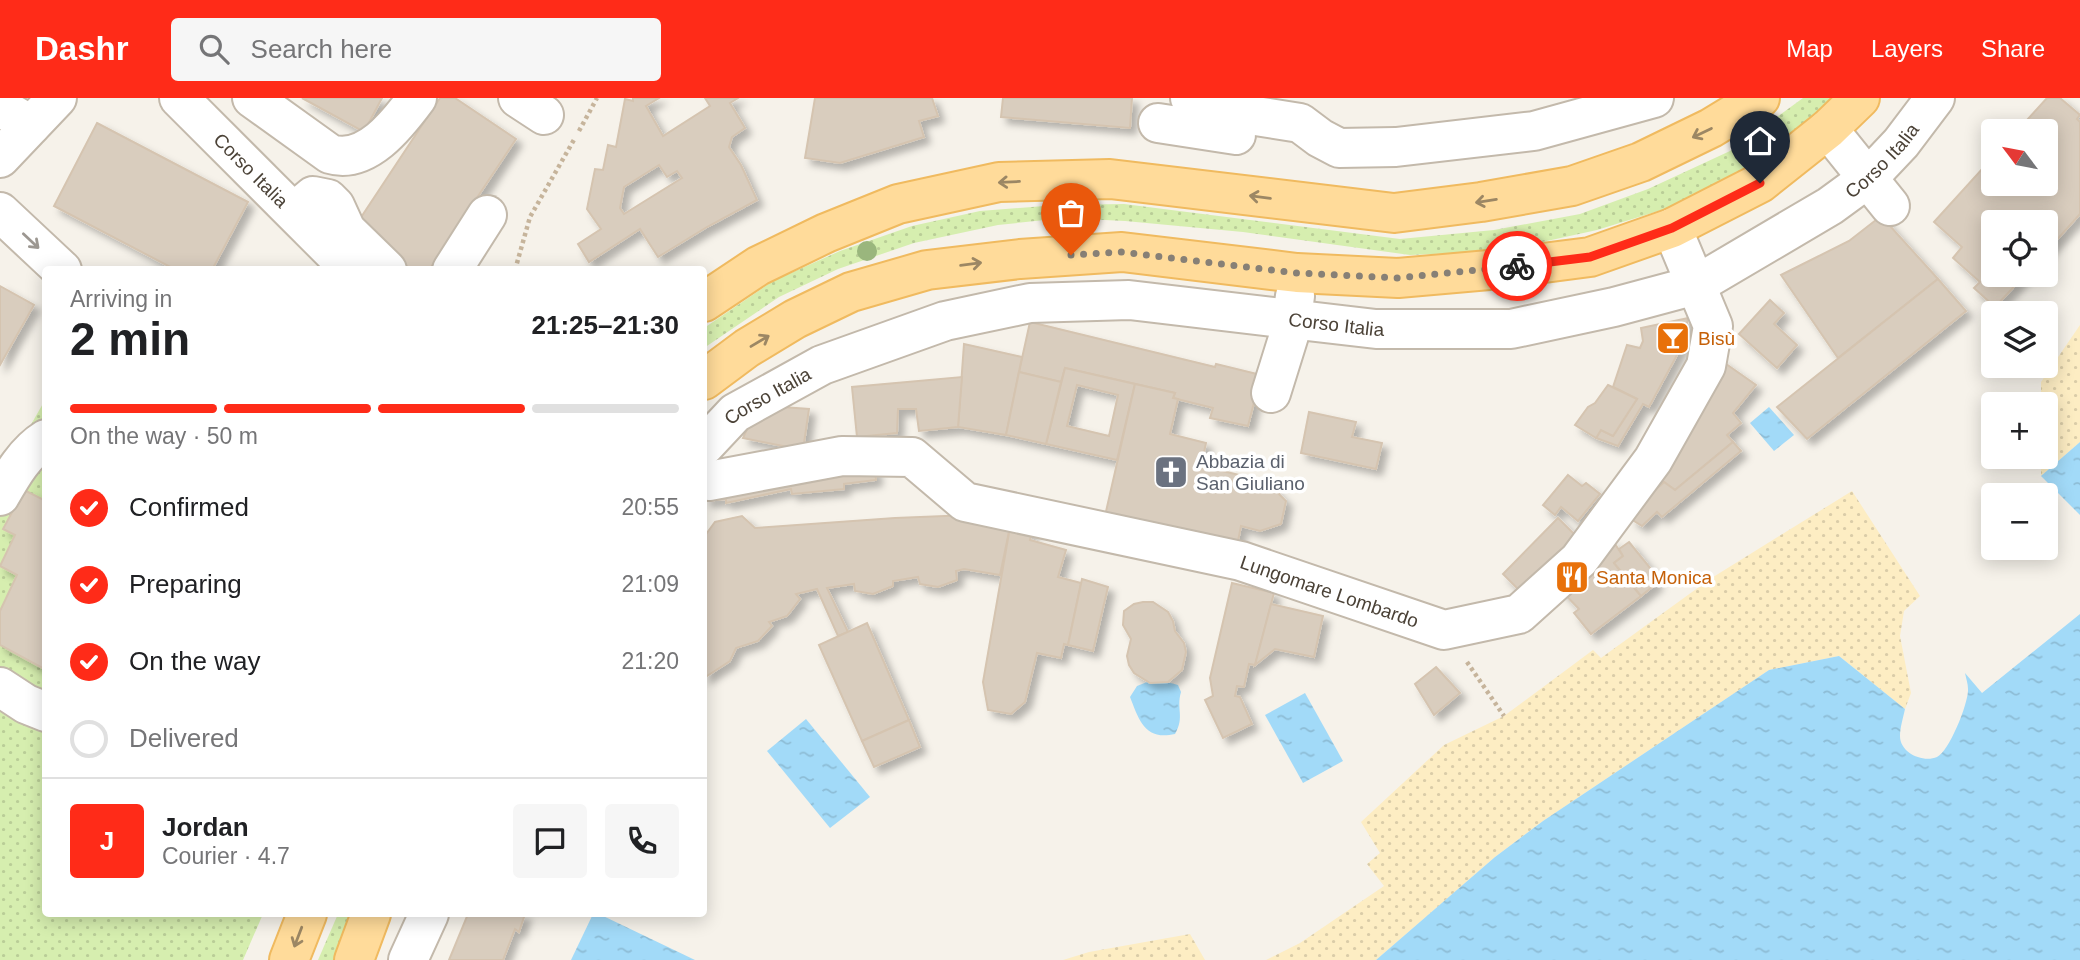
<!DOCTYPE html>
<meta charset="utf-8">
<style>
:root{--surface:#fff;--page:#f6f6f6;--text:#202124;--muted:#757577;--line:#e0e0e0;--accent:#ff2b18}
body{margin:0;font-family:Arial,sans-serif;background:var(--page);color:var(--text);height:100vh;display:flex;flex-direction:column;font-size:26px;white-space:nowrap}
*{box-sizing:border-box;margin:0}
p{font-size:23px;color:var(--muted)}
.icon{flex:none;width:38px;height:38px;fill:none;stroke:currentColor;stroke-width:2;stroke-linecap:round;stroke-linejoin:round}
.map{position:relative;flex:1;overflow:hidden}
.panel{position:absolute;left:42px;top:168px;width:665px;height:651px;display:flex;flex-direction:column;background:var(--surface);border-radius:7px;box-shadow:0 4px 18px #0003}
.panel>*{flex:none}
.needle{width:46px;rotate:302deg}
.tools{position:absolute;left:1981px;top:21px;display:grid;gap:14px}
.tools a{display:grid;place-items:center;width:77px;height:77px;border-radius:7px;background:var(--surface);box-shadow:0 4px 18px #0003;font-size:35px}
.pin{position:absolute;display:grid;place-items:center;width:60px;height:60px;color:#fff;margin:-72px -30px;border-radius:50% 50% 50% 0;rotate:-45deg;box-shadow:0 0 7px #0007}
.pin .icon{rotate:45deg}
.courier{position:absolute;display:grid;place-items:center;width:70px;height:70px;margin:-35px;border:5px solid #ff2b18;border-radius:50%;background:#fff;color:#222;box-shadow:0 2px 9px #0007}
.summary em{font-style:normal;font-weight:700}
.summary div{display:flex;flex-direction:column-reverse}
.summary{display:flex;align-items:center;justify-content:space-between;height:119px;padding:0 28px}
h1{font-size:46px;font-weight:700;line-height:52px}
.bar{display:grid;grid-template-columns:repeat(4,1fr);gap:10px 7px;align-content:center;height:84px;padding:0 28px}
.bar i{height:9px;border-radius:5px;background:var(--line)}
.bar .selected{background:var(--accent)}
.bar p{grid-column:span 4}
.line{display:flex;align-items:center;gap:18px;padding:0 28px;border-top:2px solid var(--line)}
.line div{flex:1}
.round{display:grid;place-items:center;flex:none;width:74px;height:74px;border-radius:7px;background:var(--page)}
ol{padding:0 28px;list-style:none}
li{display:flex;align-items:center;gap:21px;height:77px}
li p{margin-inline-start:auto}
li .icon{padding:7px;border-radius:50%;background:var(--accent);color:#fff;stroke-width:4}
li:last-child{color:var(--muted)}
li i{width:38px;height:38px;border:4px solid var(--line);border-radius:50%}
header{display:flex;align-items:center;gap:42px;box-sizing:border-box;height:98px;padding:0 35px;background:var(--accent);color:#fff}
header strong{font-size:33px}
nav{display:flex;gap:38px;margin-inline-start:auto;font-size:24px}
.search{width:490px;height:63px;background:var(--page);display:flex;align-items:center;gap:18px;box-sizing:border-box;padding:0 24px;border-radius:7px;color:var(--muted);font-size:26px}
.map>svg:first-child{display:block}
.grass{fill:url(#grass-dots)}
.sand{fill:url(#sand-dots)}
.water{fill:url(#water-ripples)}
.building{fill:#d9cdbe;stroke:#d5c4b0;stroke-width:2;fill-rule:evenodd;filter:url(#shadow)}
.lines{fill:none;stroke-linecap:round;stroke-linejoin:round}
.minor-casing{stroke:#c3b9ab;stroke-width:42}
.major-casing{stroke:#f0ba5f;stroke-width:42}
.path{stroke:#c6b49b;stroke-width:4.5;stroke-dasharray:3.5 3.5;stroke-linecap:butt}
.minor{stroke:#fff;stroke-width:38}
.major{stroke:#ffdb9a;stroke-width:38}
.tree{fill:#9ab67d}
.oneway{stroke:#9c8764}
.oneway2{stroke:#9c9791}
.done{stroke:#878076;stroke-width:7;stroke-dasharray:0 12.6}
.route{stroke:#ff2b18;stroke-width:9}
.labels{text-anchor:middle;dominant-baseline:central;stroke-width:7;stroke-linejoin:round;paint-order:stroke}
.street-label{font-size:19px;fill:#4b4237;stroke:#fff}
.food-label{font-size:19px;fill:#c56008;stroke:#fff;text-anchor:start}
.worship-label{font-size:19px;fill:#5b616d;stroke:#fff;text-anchor:start}
</style>
<header>
<strong>Dashr</strong>
<div class="search"><svg class="icon" aria-label="search" viewBox="0 0 24 24"><circle cx="10" cy="10" r="6"/><path d="M15 15l6 6"/></svg>Search here</div>
<nav><a>Map</a><a>Layers</a><a>Share</a></nav>
</header>
<div class="map">
<svg width="2080" height="862" viewBox="0 0 2080 862">
<defs>
<pattern id="grass-dots" width="8" height="8" patternUnits="userSpaceOnUse" patternTransform="scale(1.75)"><rect width="8" height="8" fill="#d6eeaf"/><path d="M2 2h.1M6 6h.1" fill="none" stroke="#b9cd97" stroke-width="1.8" stroke-linecap="round"/></pattern>
<pattern id="sand-dots" width="8" height="8" patternUnits="userSpaceOnUse" patternTransform="scale(1.75)"><rect width="8" height="8" fill="#fdedc3"/><path d="M2 2h.1M6 6h.1" fill="none" stroke="#dacca8" stroke-width="1.8" stroke-linecap="round"/></pattern>
<pattern id="water-ripples" width="26" height="14" patternUnits="userSpaceOnUse" patternTransform="scale(1.75)"><rect width="26" height="14" fill="#a2daf8"/><path d="M2 4q2-2 4 0t4 0M15 11q2-2 4 0t4 0" fill="none" stroke="#8dbcd5"/></pattern>
<filter id="shadow"><feDropShadow dx="6" dy="6" stdDeviation="3.5" flood-color="#0004"/></filter>
</defs>
<rect width="100%" height="100%" fill="#f6f2ea"/>
<g class="grass">
<polygon points="1803,0 1834,0 1808,24 1750,67 1668,110 1597,132 1501,153 1410,157 1243,134 1125,123 1064,120 998,127 914,145 838,171 779,199 704,250 704,230 773,183 840,153 912,128 980,113 1057,107 1124,106 1400,141 1494,132 1580,116 1648,91 1730,53"/>
<polygon points="45,302 46,816 263,816 243,862 0,862 0,381"/>
<polygon points="338,816 353,816 334,862 318,862"/>
</g>
<g class="sand">
<polygon points="2080,227 2080,344 2041,378 2041,359 2046,359 2046,306 2041,306 2041,284"/>
<polygon points="1852,393 1920,498 1904,513 1900,538 1911,595 1905,611 1839,558 1769,572 1543,723 1495,759 1376,862 1266,862 1300,845 1384,788 1367,766 1380,755 1361,724 1444,647 1504,618 1593,552 1601,560 1710,481"/>
<polygon points="1190,836 1205,862 1063,862 1089,854"/>
</g>
<g class="water">
<polygon points="1769,309 1794,337 1774,353 1750,325"/>
<polygon points="2080,344 2080,417 2041,378"/>
<path d="M2080,516V862H1376L1495,759L1543,723L1769,572L1839,558L1905,611C1903,620 1900,630 1900,638C1900,655 1923,665 1937,659C1949,654 1969,604 1968,591C1968,586 1966,580 1965,575L1982,595Z"/>
<path d="M1147,584C1158,585 1167,583 1178,587L1181,594C1176,611 1185,619 1175,636C1145,643 1139,622 1130,599L1137,588Z"/>
<polygon points="1305,595 1343,663 1303,685 1265,617"/>
<polygon points="806,621 870,699 830,730 767,653"/>
<polygon points="593,816 599,816 695,862 571,862"/>
</g>
<g class="building">
<polygon points="302,0 382,0 364,34"/>
<polygon points="440,0 455,0 516,41 429,172 404,172 350,136"/>
<path d="M633,0H659L646,8L663,38L710,8L705,0H738L730,5L745,30L732,39L729,49L741,67L757,102L707,129L658,159L640,131L589,164L578,146L601,131L587,111L595,71L603,72L608,47L616,49L625,1L633,3ZM659,67L667,79L677,73L682,80L624,116L620,110L624,89Z"/>
<polygon points="815,0 932,0 938,18 919,23 924,39 840,65 805,60"/>
<polygon points="1003,0 1132,0 1130,30 1001,19"/>
<polygon points="2047,0 2060,0 2080,17 2077,21 2080,24 2080,116 2046,154 2046,124 1993,124 1993,177 2025,177 1995,209 1974,190 1980,184 1953,160 1962,149 1934,124 1993,59 1993,86 2046,86 2046,33 2017,33"/>
<polygon points="97,25 248,104 212,172 176,172 54,108"/>
<polygon points="1881,118 1938,181 1838,260 1781,177 1849,143"/>
<polygon points="1938,181 1966,213 1807,341 1777,309"/>
<polygon points="0,188 34,207 0,267"/>
<polygon points="1770,202 1784,215 1774,226 1797,247 1777,270 1739,236"/>
<polygon points="1688,220 1684,244 1649,309 1643,306 1618,348 1596,340 1601,332 1613,338 1637,301 1613,289 1627,247 1640,250 1643,243 1641,230"/>
<polygon points="1030,224 1215,269 1216,266 1261,277 1248,328 1210,320 1213,310 1173,300 1175,295 1065,270 1061,284 1019,274"/>
<polygon points="964,246 1022,259 1006,337 958,329"/>
<polygon points="1719,261 1756,287 1733,315 1741,325 1727,337 1733,344 1675,392 1664,384 1641,405"/>
<path d="M1065,270L1135,286L1117,362L1046,346ZM1077,287L1118,297L1109,338L1067,328Z"/>
<polygon points="1019,274 1061,284 1046,346 1006,337"/>
<polygon points="962,279 958,329 919,333 916,311 898,311 897,335 857,339 852,289"/>
<polygon points="1135,286 1175,295 1173,300 1178,301 1170,336 1206,345 1201,368 1252,380 1251,383 1271,388 1286,403 1281,426 1260,433 1241,428 1236,453 1105,418"/>
<polygon points="1608,287 1637,301 1613,338 1601,332 1596,340 1575,327 1588,309 1595,305"/>
<polygon points="782,309 809,311 803,352 743,340 748,329"/>
<polygon points="1309,314 1356,324 1352,339 1382,345 1376,371 1301,355"/>
<polygon points="1733,344 1741,353 1662,419 1657,414 1642,428 1631,421 1641,405 1664,384 1675,392"/>
<polygon points="875,371 876,382 844,386 844,391 792,396 791,391 726,405 726,401 706,403 704,395"/>
<polygon points="1568,377 1582,388 1586,385 1600,396 1578,423 1561,409 1555,417 1543,407"/>
<polygon points="24,392 46,403 46,572 0,547 0,513 17,477 0,468 15,437 3,431"/>
<polygon points="970,417 1010,429 1000,477 964,471 956,473 957,482 938,489 920,486 918,479 893,483 893,488 873,496 855,493 854,486 827,490 848,534 838,538 817,491 796,496 800,501 787,518 769,524 772,528 758,543 736,550 730,563 704,580 704,439 715,424 742,418 755,430 895,420"/>
<polygon points="1558,420 1578,440 1523,496 1503,476"/>
<polygon points="1010,429 1032,435 1030,442 1066,452 1058,479 1081,485 1068,547 1064,546 1061,560 1037,555 1025,604 1011,616 988,612 983,584"/>
<polygon points="1613,443 1623,458 1614,465 1641,498 1591,536 1574,515 1579,511 1557,488"/>
<polygon points="1629,444 1655,476 1652,479 1657,485 1641,498 1614,465 1623,458 1619,451"/>
<polygon points="1082,481 1108,489 1093,553 1068,547"/>
<polygon points="1232,485 1274,495 1255,567 1249,566 1244,589 1237,588 1235,598 1240,599 1252,626 1223,640 1205,602 1213,598 1210,580"/>
<polygon points="1143,504 1153,504 1168,514 1173,523 1175,533 1184,545 1186,554 1182,572 1168,584 1150,585 1134,575 1129,567 1127,558 1131,541 1123,527 1124,513 1134,506"/>
<polygon points="1271,506 1323,518 1314,559 1275,551 1255,567"/>
<polygon points="867,525 909,622 862,643 819,547"/>
<polygon points="1436,569 1460,595 1434,617 1415,586"/>
<polygon points="909,622 920,649 874,669 862,643"/>
<polygon points="468,816 525,816 519,834 515,831 503,862 449,862"/>
</g>
<g class="lines">
<g class="minor-casing">
<g id="minor">
<path id="s1" d="M179,0L351,172"/>
<path d="M252,0L330,56C366,67 397,27 417,0"/>
<polyline points="518,0 544,17"/>
<polyline points="1190,0 1211,11 1300,25 1320,40 1339,50 1396,49 1534,33 1654,0"/>
<polyline points="0,9 31,27"/>
<polyline points="1158,25 1236,37"/>
<polyline points="1828,31 1890,108"/>
<polyline points="0,60 57,0"/>
<polyline points="0,114 62,172"/>
<polyline points="294,114 313,98 328,101 335,108 346,132 387,172"/>
<polyline points="452,172 487,117"/>
<polyline points="1271,295 1290,234 1295,198"/>
<path id="s2" d="M704,348L735,315L822,267L945,223L1030,205L1129,202L1376,231H1511L1614,209L1696,187L1830,108L1867,81L1901,45L1935,0"/>
<path id="s3" d="M704,381L709,383L842,358L912,359L965,404L1241,463L1444,532L1519,516L1579,462L1653,362L1706,268L1713,228L1672,130"/>
<path d="M0,398C12,377 25,354 46,341"/>
<polyline points="0,589 26,606 46,614"/>
<polyline points="408,862 429,816"/>
</g>
</g>
<g class="major-casing">
<g id="major">
<polyline points="704,204 758,168 826,135 898,106 999,84 1110,81 1394,115 1481,104 1572,88 1641,64 1711,30 1760,0"/>
<polyline points="704,282 747,250 795,221 851,194 927,172 1020,161 1122,154 1297,175 1398,180 1489,172 1590,159 1672,130 1760,85 1828,31 1860,0"/>
<polyline points="289,862 307,816"/>
<polyline points="354,862 371,816"/>
</g>
</g>
<g class="path">
<polyline points="579,33 597,0"/>
<polyline points="515,172 530,119 575,40"/>
<polyline points="1467,564 1504,618"/>
</g>
<use href="#minor" class="minor"/>
<use href="#major" class="major"/>
</g>
<circle class="tree" cx="867" cy="153" r="10"/>
<defs><path id="oneway-shaft" d="M-6 0H5M1.5-3L5.5 0L1.5 3" fill="none" stroke-width="1.6" stroke-linecap="round" stroke-linejoin="round" transform="scale(1.75)"/></defs>
<g class="oneway">
<use href="#oneway-shaft" transform="translate(1702 35) rotate(154)"/>
<use href="#oneway-shaft" transform="translate(1009 84) rotate(177)"/>
<use href="#oneway-shaft" transform="translate(1260 99) rotate(-173)"/>
<use href="#oneway-shaft" transform="translate(1486 103) rotate(171)"/>
<use href="#oneway-shaft" transform="translate(971 166) rotate(-7)"/>
<use href="#oneway-shaft" transform="translate(760 243) rotate(-31)"/>
<use href="#oneway-shaft" transform="translate(298 839) rotate(111)"/>
</g>
<use class="oneway2" href="#oneway-shaft" transform="translate(31 143) rotate(43)"/>
<g class="lines">
<polyline class="done" points="1071,157 1122,154 1297,175 1398,180 1517,168"/>
<polyline class="route" points="1517,168 1590,159 1672,130 1760,85"/>
</g>
<defs>
<g id="bar-square" transform="scale(1.75)"><rect x="-9" y="-9" width="18" height="18" rx="4" fill="#e8710a" stroke="#fff"/><path d="M-6-5H6L.8 .8V4.5H3.5V6h-7V4.5H-.8V.8Z" fill="#fff"/></g>
<g id="church-square" transform="scale(1.75)"><rect x="-9" y="-9" width="18" height="18" rx="4" fill="#6b7280" stroke="#fff"/><path d="M-1.2-6h2.4v3.5h3.3v2.4h-3.3V6h-2.4V-.1h-3.3v-2.4h3.3Z" fill="#fff"/></g>
<g id="restaurant-square" transform="scale(1.75)"><rect x="-9" y="-9" width="18" height="18" rx="4" fill="#e8710a" stroke="#fff"/><path d="M-5-6h1v4h1v-4h1v4h1v-4h1v5L-1.5 .5V6h-2V.5L-5-1ZM5-6V6H3V1.5H1.5Q1.5-4 5-6Z" fill="#fff"/></g>
</defs>
<g fill-rule="evenodd">
<use href="#bar-square" x="1673" y="240"/>
<use href="#church-square" x="1171" y="374"/>
<use href="#restaurant-square" x="1572" y="479"/>
</g>
<g class="labels">
<g class="street-label">
<text stroke="none"><textPath href="#s2" startOffset="1260">Corso Italia</textPath></text>
<text stroke="none"><textPath href="#s1" startOffset="102">Corso Italia</textPath></text>
<text stroke="none"><textPath href="#s2" startOffset="670">Corso Italia</textPath></text>
<text stroke="none"><textPath href="#s2" startOffset="82">Corso Italia</textPath></text>
<text stroke="none"><textPath href="#s3" startOffset="656">Lungomare Lombardo</textPath></text>
</g>
<g class="food-label">
<text x="1698" y="240">Bisù</text>
<text x="1596" y="479">Santa Monica</text>
</g>
<g class="worship-label">
<text x="1196" y="363">Abbazia di<tspan x="1196" dy="22">San Giuliano</tspan></text>
</g>
</g>
</svg>
<div class="tools">
<a><svg class="needle" viewBox="-14 -14 28 28"><path d="M0-13l5 13h-10z" fill="#e53935"/><path d="M0 13l5-13h-10z" fill="#757577"/></svg></a>
<a><svg class="icon" aria-label="locate" viewBox="0 0 24 24"><circle cx="12" cy="12" r="6"/><path d="M12 2v4M12 18v4M2 12h4M18 12h4"/></svg></a>
<a><svg class="icon" aria-label="layers" viewBox="0 0 24 24"><path d="M12 4l9 5-9 5-9-5zM3 14l9 5 9-5"/></svg></a>
<a>+</a>
<a>−</a>
</div>
<div class="pin" style="left:1071px;top:157px;background:#ea580c"><svg class="icon" aria-label="bag" viewBox="0 0 24 24"><path d="M5 8h14l-1 12H6zM9 8a3 3 0 0 1 6 0"/></svg></div>
<div class="pin" style="left:1760px;top:85px;background:#1f2937"><svg class="icon" aria-label="home" viewBox="0 0 24 24"><path d="M3 11l9-7 9 7M6 9v11h12V9"/></svg></div>
<div class="courier" style="left:1517px;top:168px"><svg class="icon" aria-label="bike" viewBox="0 0 24 24"><circle cx="6" cy="16" r="4"/><circle cx="18" cy="16" r="4"/><path d="M6 16l4-8h5l3 8M10 8l3 8H6M13 5h3"/></svg></div>
<section class="panel">
<div class="summary"><div><h1>2 min</h1><p>Arriving in</p></div><em>21:25–21:30</em></div>
<div class="bar"><i class="selected"></i><i class="selected"></i><i class="selected"></i><i></i><p>On the way · 50 m</p></div>
<ol>
<li><svg class="icon" aria-label="check" viewBox="0 0 24 24"><path d="M5 12l5 5 9-10"/></svg>Confirmed<p>20:55</p></li>
<li><svg class="icon" aria-label="check" viewBox="0 0 24 24"><path d="M5 12l5 5 9-10"/></svg>Preparing<p>21:09</p></li>
<li><svg class="icon" aria-label="check" viewBox="0 0 24 24"><path d="M5 12l5 5 9-10"/></svg>On the way<p>21:20</p></li>
<li><i></i>Delivered</li>
</ol>
<div class="line" style="height:126px"><b class="round" style="background:var(--accent);color:#fff">J</b><div><b>Jordan</b><p>Courier · 4.7</p></div><a class="round"><svg class="icon" aria-label="chat" viewBox="0 0 24 24"><path d="M4 5h16v11H9l-5 4z"/></svg></a><a class="round"><svg class="icon" aria-label="phone" viewBox="0 0 24 24"><path d="M5 4h4l2 5-3 2q2 4 5 5l2-3 5 2v4C11 20 4 13 5 4z"/></svg></a></div>
</section>
</div>
